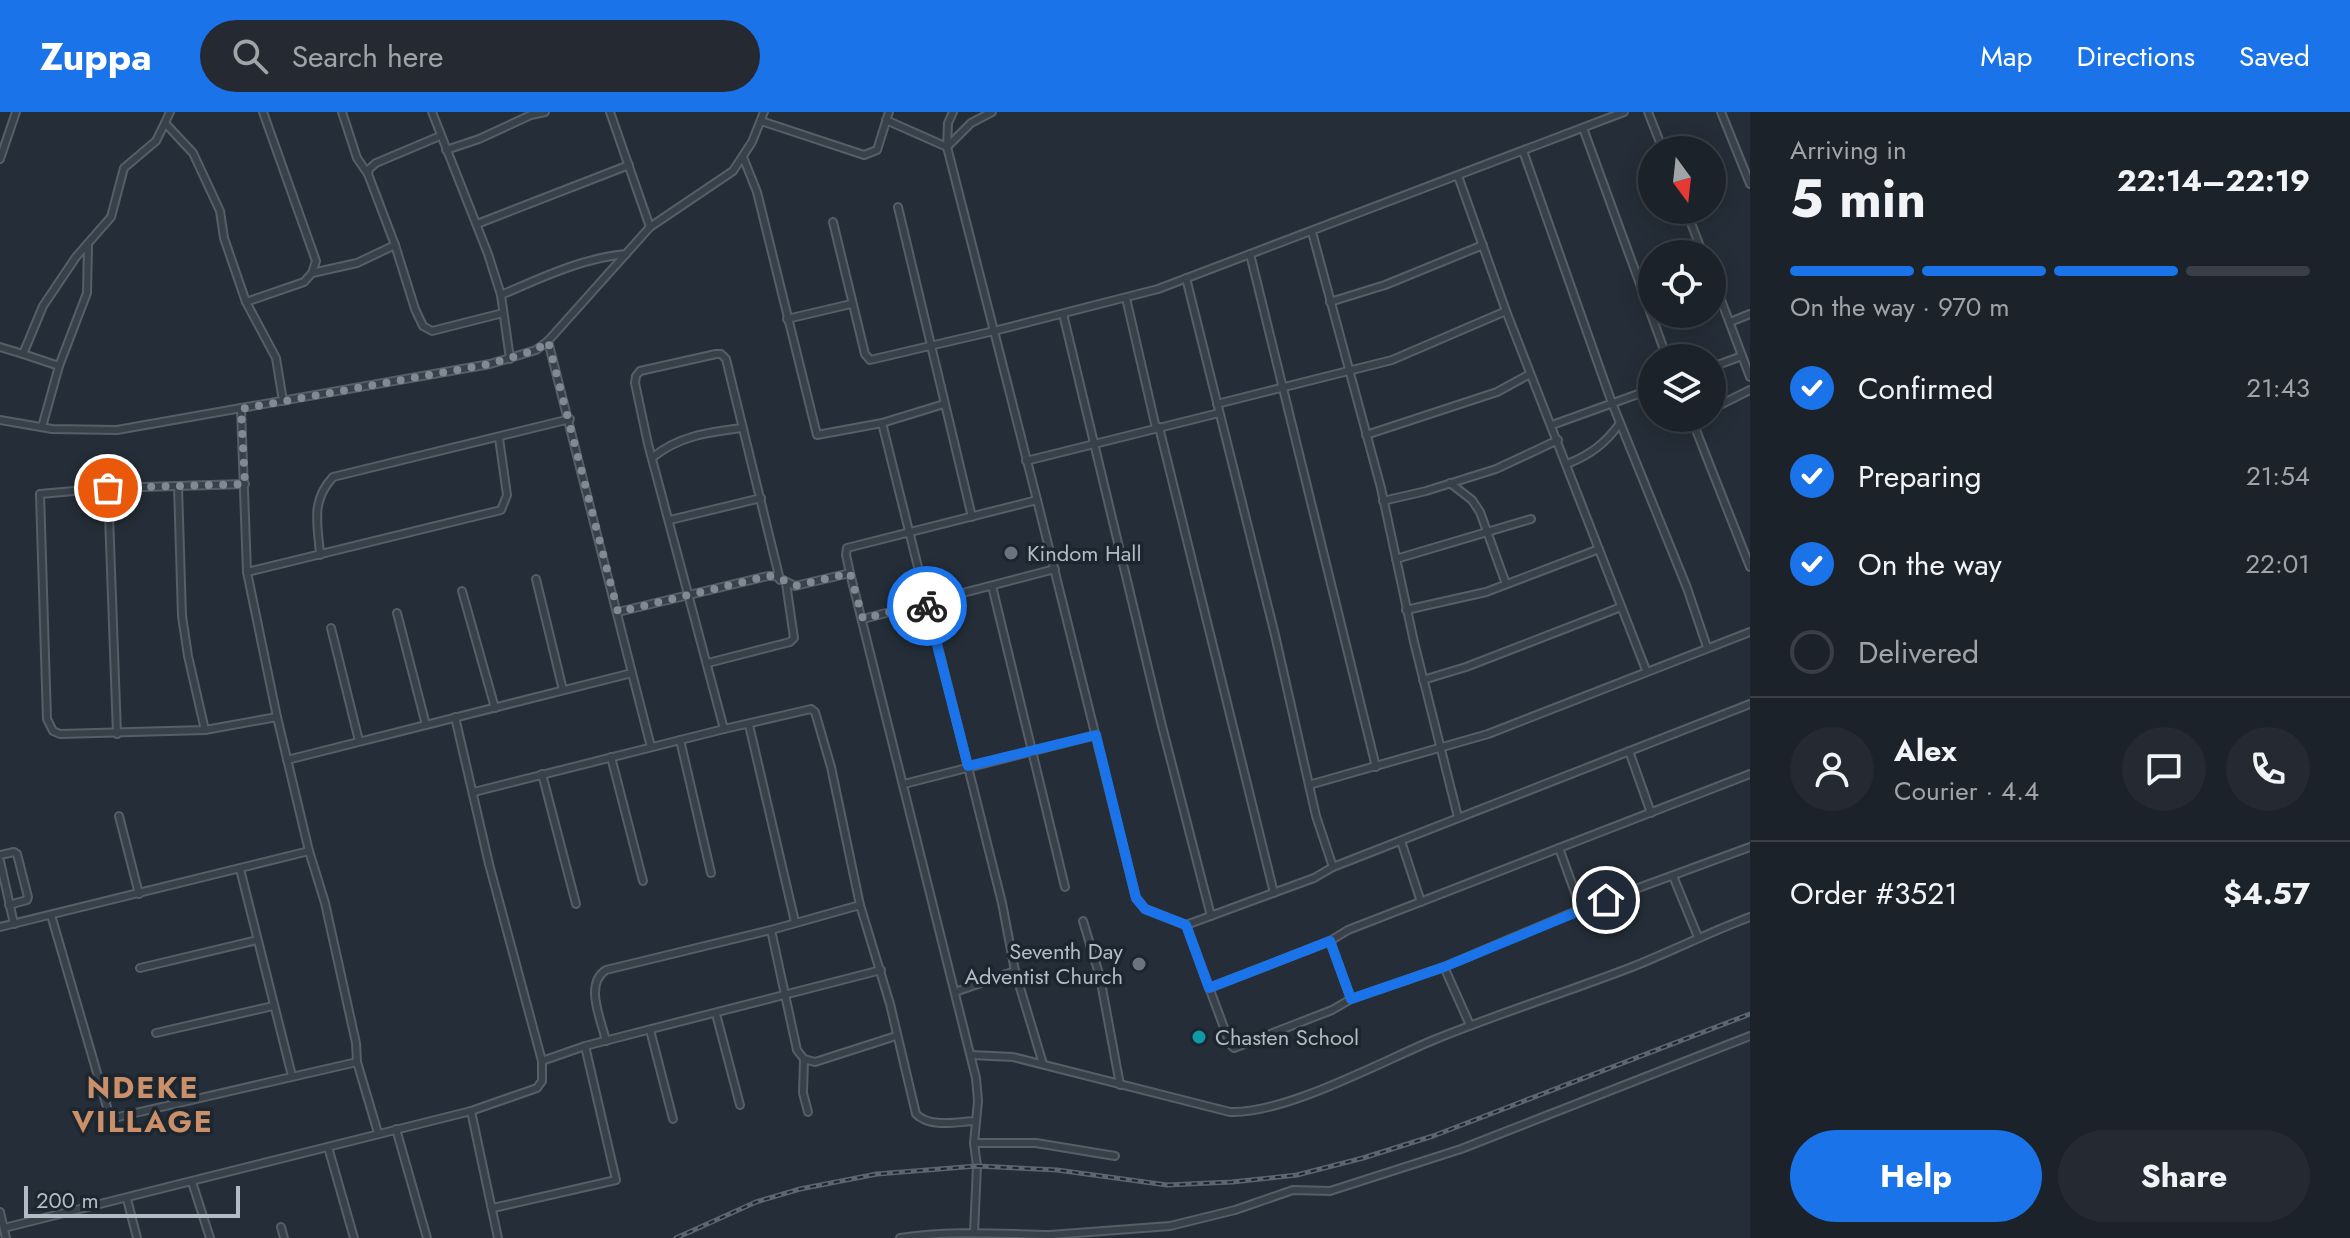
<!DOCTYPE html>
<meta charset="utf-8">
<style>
:root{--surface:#1c222a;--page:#252a32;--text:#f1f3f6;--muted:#a0a4a8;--line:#3a3f47;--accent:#1a73e8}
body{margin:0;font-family:Jost,sans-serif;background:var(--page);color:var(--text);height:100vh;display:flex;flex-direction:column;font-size:30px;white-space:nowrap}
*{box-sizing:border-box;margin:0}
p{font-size:26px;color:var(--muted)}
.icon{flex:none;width:44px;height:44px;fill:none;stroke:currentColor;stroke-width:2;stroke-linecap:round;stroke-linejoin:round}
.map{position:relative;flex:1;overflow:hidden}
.details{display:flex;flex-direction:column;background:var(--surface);width:600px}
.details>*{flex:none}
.needle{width:52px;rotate:165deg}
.fabs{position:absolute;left:1638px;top:24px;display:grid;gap:16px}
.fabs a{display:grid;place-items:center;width:88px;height:88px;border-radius:50%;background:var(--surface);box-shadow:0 4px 20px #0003,0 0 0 2px var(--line);font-size:40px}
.scale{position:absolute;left:24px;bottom:20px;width:216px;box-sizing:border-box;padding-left:8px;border:4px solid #b3bbc5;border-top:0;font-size:22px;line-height:28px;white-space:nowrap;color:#b3bbc5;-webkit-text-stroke:6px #1d252e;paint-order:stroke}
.pin{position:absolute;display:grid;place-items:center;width:68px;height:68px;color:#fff;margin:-34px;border:4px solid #fff;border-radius:50%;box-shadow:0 2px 8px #0007}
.courier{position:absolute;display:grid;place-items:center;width:80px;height:80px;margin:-40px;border:6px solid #1a73e8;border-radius:50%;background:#fff;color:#222;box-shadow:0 2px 10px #0007}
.headline em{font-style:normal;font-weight:700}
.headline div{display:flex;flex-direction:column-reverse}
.headline{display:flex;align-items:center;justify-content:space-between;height:136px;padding:0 40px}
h1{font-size:52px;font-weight:700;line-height:60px}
.bar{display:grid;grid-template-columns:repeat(4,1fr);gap:12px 8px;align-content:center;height:96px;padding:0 40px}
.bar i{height:10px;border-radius:6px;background:var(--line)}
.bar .on{background:var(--accent)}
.bar p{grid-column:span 4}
.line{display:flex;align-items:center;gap:20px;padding:0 40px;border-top:2px solid var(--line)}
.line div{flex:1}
.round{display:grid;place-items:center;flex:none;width:84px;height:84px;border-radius:42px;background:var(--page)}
ol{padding:0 40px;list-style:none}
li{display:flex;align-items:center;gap:24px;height:88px}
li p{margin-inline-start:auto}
li .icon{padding:8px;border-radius:50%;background:var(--accent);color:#fff;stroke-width:4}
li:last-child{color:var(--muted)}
li i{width:44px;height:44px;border:4px solid var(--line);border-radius:50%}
.cta{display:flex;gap:16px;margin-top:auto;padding:16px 40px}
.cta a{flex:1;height:92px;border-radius:48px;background:var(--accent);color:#fff;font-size:32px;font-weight:700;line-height:92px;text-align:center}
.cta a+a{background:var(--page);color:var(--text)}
header{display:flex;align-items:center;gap:48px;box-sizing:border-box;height:112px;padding:0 40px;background:var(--accent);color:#fff}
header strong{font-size:38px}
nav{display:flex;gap:44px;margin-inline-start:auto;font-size:28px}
.search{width:560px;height:72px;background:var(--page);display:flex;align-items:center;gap:20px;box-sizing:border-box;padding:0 28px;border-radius:44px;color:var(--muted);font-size:30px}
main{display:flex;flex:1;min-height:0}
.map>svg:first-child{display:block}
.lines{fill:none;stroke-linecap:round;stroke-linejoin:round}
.minor-casing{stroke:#565e67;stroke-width:10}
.minor{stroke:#384049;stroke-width:6}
.rail-casing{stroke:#5c6672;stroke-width:5}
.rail{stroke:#1d252e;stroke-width:2;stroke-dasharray:6;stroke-linecap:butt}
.done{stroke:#818a94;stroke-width:8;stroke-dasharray:0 14.4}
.route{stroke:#1a73e8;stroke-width:10}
.worship-dot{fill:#6b7280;stroke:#1d252e;stroke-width:3}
.culture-dot{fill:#0f9aa8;stroke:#1d252e;stroke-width:3}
.labels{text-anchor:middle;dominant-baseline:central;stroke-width:7;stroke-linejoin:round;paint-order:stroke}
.poi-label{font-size:22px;fill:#b3bbc5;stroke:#1d252e;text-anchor:start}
.district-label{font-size:30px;font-weight:bold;letter-spacing:2px;fill:#c9906a;stroke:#1d252e}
</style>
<header>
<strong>Zuppa</strong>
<div class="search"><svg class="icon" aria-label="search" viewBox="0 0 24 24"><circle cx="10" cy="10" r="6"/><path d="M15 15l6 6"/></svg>Search here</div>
<nav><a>Map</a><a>Directions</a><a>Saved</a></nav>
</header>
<main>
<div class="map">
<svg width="1750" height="1126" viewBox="0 0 1750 1126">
<rect width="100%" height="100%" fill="#252e38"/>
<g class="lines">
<g class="minor-casing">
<g id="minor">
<polyline points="170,0 165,11 193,41 220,99 224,126 246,190 276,246 283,289"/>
<polyline points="342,0 357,46 368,62"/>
<polyline points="432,0 488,142 501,183 510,247"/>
<polyline points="610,0 650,115"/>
<polyline points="1648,0 1663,38"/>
<polyline points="1721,0 1750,72"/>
<polyline points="886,8 947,35"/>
<polyline points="761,9 864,43 877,38 889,0"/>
<polyline points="1583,16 1667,246"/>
<polyline points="440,24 376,51 369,57 368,62 395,133 415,197 423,214 432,219 503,201"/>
<polyline points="947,35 971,11 992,0"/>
<polyline points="446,38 479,27 531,3 545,0"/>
<polyline points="1523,39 1612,291 1687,476 1707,535"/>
<polyline points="743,45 757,80 817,323 882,311 944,292"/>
<polyline points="0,47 16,0"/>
<polyline points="1458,64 1506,199 1646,558"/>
<polyline points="898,95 972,405"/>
<polyline points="1686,98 1703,142"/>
<polyline points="833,110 865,242 870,248 994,219 947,35 948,11 953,0"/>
<polyline points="477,112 629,53"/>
<polyline points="1312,120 1381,376 1414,530 1458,705"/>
<polyline points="1250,142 1376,655"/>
<polyline points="312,161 357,151 395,133"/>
<polyline points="1712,164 1750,265"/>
<polyline points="1186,166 1275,523 1316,704 1333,755"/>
<path d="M501,183C541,166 582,146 626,142"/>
<polyline points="1126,186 1156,316"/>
<polyline points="246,190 304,170 312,161 316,149 263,0"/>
<polyline points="1330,190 1385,173 1483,133"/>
<polyline points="1063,202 1162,614 1211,804"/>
<polyline points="787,207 851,192"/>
<polyline points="1730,210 1750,202"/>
<polyline points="0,235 23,242 43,194 76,145 111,105 124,56 156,29 165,11"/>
<polyline points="23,242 59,254 87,181 88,134"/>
<polyline points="1712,255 1742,244"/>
<polyline points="1217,292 1392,248 1506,199"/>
<polyline points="241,297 247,460 277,605 309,739 325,791 356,931 357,950 378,1021"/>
<polyline points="1712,297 1750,278"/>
<polyline points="1695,306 1694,313 1750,455"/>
<polyline points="0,308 52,317 117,318 490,252 536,238 548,229 650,115 733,59 752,30 764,0"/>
<polyline points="882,311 1002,791 1015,859 1043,952"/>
<polyline points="1552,313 1652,277"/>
<polyline points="42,315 59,254"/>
<polyline points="1159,315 1274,781"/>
<polyline points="1366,323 1497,280 1530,262"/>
<path d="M652,346C678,324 709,320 742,316"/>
<polyline points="1026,349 1219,301"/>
<path d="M1567,352C1590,343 1606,331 1620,311"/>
<polyline points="1450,371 1472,388 1480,400 1506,472"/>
<polyline points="245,372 108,376 40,382 47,607 53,619 60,622 205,618 277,605"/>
<polyline points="178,374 182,504 188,544 205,618"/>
<polyline points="108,376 117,622"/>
<polyline points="1037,388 1136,786 1145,797 1186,813 1230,932 1234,936 1332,898 1351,887 1444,855 1581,797 1750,735"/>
<polyline points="1383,389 1426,379 1496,357 1558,328"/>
<polyline points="670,408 761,386"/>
<path d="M320,443C318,412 310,390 333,365L570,307"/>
<polyline points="1396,447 1531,407"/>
<polyline points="247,460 501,398 507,383 499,326"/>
<polyline points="536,467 563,578"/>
<polyline points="992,474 1065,775"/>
<polyline points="462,479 495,596"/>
<polyline points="1406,498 1486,480 1599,437"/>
<polyline points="618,500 768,464 775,464 795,474 850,461"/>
<polyline points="397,501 426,613"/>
<polyline points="863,507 1055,457"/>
<polyline points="331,516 359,629"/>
<polyline points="708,551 790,530 794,526 786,471"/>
<polyline points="632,561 651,635"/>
<polyline points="1423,568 1466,555 1621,495"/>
<polyline points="749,613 795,810"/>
<polyline points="724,617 648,332 635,271 636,264 640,259 716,242 721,242 726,247 780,468"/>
<polyline points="680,628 711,761"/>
<polyline points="1629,639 1651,701"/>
<polyline points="611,645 643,769"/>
<polyline points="287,648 632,561 548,229"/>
<polyline points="542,662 576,792"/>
<polyline points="904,672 1096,623"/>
<polyline points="1309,673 1488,622 1750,520"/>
<path d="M474,680L724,617L811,597L815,600L831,655L860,793L890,892L916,1002C930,1016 956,1010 974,1009"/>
<polyline points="119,704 139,782"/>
<polyline points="1401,729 1421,790"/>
<polyline points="1559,736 1581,797"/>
<polyline points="0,743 14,740 17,742 28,785 27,788 9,793"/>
<polyline points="0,749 14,812"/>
<polyline points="240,757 292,964"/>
<polyline points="1673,764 1698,825"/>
<polyline points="51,803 109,1002 118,1005 357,950"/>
<polyline points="1083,809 1100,865 1120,973"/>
<polyline points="1186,813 1314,766 1333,755 1750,592"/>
<polyline points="0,815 309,739"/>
<polyline points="771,818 797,938 804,947 815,950 896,924"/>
<polyline points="1330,829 1351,887"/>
<polyline points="1444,855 1470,913"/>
<polyline points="140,856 257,828"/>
<polyline points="1209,876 1330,829 1348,818 1750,662"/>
<polyline points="955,880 1015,859"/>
<polyline points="716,902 740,993"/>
<polyline points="650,918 673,1007"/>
<polyline points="156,921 273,894"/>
<path d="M606,929C601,907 584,872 606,858L771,818L860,793"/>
<path d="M971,943L1013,945L1230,1000C1286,1002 1382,949 1436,927C1500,901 1567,880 1632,855C1672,839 1710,820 1750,805"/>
<polyline points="804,947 803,981 808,1000"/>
<polyline points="542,949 585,934 881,858"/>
<polyline points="471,999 498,1126"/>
<polyline points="396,1017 427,1126"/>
<polyline points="974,1031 1036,1031 1115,1044"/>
<polyline points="328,1035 354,1126"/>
<polyline points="192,1070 210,1126"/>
<polyline points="127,1087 137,1126"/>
<polyline points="493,1096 616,1068 585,934"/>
<polyline points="0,1100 6,1126"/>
<polyline points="281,1115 284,1126"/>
<polyline points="4,1116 471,999 537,976 542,969 542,949 489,752 455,605"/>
<polyline points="974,1121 977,1054 974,1031 978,989 976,966 850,461 846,443 847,436 1037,388 994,219 1158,177 1624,0"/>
<polyline points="1050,1123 1170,1114 1235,1098 1293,1078 1330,1079 1461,1037 1750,924"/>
<path d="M900,1126C950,1118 1000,1122 1050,1123L1051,1126"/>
</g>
</g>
<use href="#minor" class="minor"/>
<g class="rail-casing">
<polyline id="rail" points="676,1126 756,1090 800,1077 877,1062 977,1054 1057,1058 1167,1073 1232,1070 1297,1063 1363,1046 1433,1024 1750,902"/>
</g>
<use href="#rail" class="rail"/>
</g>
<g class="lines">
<polyline class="done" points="108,376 245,372 241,297 490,252 536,238 548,229 618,500 768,464 775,464 795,474 850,461 863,507 926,490 927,494"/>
<polyline class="route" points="927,494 968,654 1096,623 1136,786 1145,797 1186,813 1209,876 1330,829 1351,887 1444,855 1606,788"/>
</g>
<g class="worship-dot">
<circle cx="1011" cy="441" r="8"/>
<circle cx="1139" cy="852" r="8"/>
</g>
<circle class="culture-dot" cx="1199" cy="925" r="8"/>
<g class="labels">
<g class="poi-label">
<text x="1027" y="441">Kindom Hall</text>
<text x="1123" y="839" text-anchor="end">Seventh Day<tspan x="1123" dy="25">Adventist Church</tspan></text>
<text x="1215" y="925">Chasten School</text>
</g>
<g class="district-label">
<text x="143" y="975">NDEKE<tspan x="143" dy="34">VILLAGE</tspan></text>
</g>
</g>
</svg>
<div class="fabs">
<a><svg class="needle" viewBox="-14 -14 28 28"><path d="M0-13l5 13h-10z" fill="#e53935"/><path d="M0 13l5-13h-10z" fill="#a0a4a8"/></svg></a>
<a><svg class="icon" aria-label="locate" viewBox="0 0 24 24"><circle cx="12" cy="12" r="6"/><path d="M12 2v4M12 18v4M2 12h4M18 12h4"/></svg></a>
<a><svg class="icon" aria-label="layers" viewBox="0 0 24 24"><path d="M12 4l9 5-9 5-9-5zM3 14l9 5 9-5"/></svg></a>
</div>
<div class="scale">200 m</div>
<div class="pin" style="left:108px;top:376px;background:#ea580c"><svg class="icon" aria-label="bag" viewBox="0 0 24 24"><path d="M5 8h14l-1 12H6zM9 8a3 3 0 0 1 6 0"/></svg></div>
<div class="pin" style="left:1606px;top:788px;background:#1f2937"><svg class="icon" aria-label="home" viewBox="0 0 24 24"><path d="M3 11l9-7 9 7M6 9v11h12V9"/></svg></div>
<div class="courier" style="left:927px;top:494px"><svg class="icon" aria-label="bike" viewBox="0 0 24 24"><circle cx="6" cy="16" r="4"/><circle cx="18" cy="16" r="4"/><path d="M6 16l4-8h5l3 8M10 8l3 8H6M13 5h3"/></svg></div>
</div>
<section class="details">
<div class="headline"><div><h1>5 min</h1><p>Arriving in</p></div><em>22:14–22:19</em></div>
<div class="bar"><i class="on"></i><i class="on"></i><i class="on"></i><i></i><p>On the way · 970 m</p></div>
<ol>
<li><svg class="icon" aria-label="check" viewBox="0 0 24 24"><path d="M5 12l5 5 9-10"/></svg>Confirmed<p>21:43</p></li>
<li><svg class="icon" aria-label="check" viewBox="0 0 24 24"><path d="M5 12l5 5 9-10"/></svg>Preparing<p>21:54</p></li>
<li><svg class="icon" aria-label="check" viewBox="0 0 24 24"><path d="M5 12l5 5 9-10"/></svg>On the way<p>22:01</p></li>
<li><i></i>Delivered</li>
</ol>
<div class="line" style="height:144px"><a class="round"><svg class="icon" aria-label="person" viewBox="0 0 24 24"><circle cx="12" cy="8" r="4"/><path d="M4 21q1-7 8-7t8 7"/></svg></a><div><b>Alex</b><p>Courier · 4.4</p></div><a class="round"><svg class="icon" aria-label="chat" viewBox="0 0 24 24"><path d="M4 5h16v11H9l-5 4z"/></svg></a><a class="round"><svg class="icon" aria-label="phone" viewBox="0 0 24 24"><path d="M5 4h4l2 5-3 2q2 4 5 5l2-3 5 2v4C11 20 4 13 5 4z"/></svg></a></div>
<div class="line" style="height:104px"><div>Order #3521</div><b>$4.57</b></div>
<div class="cta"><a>Help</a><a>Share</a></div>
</section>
</main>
